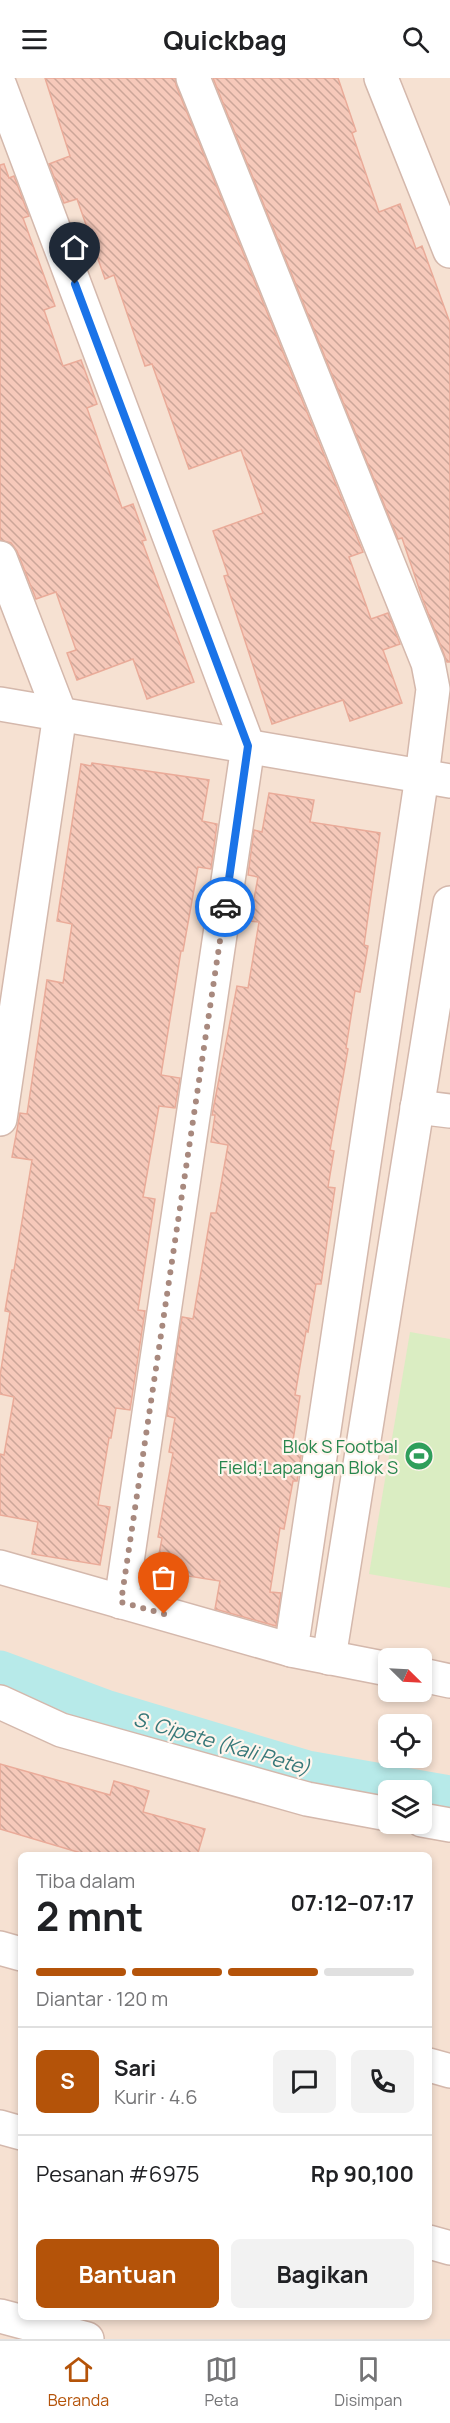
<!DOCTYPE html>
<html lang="id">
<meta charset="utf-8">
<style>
:root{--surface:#fff;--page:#f2f2f2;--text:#202124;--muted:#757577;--line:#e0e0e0;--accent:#b45309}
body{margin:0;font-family:Manrope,sans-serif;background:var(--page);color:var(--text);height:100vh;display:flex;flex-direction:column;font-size:22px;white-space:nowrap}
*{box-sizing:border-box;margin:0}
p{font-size:20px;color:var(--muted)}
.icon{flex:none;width:33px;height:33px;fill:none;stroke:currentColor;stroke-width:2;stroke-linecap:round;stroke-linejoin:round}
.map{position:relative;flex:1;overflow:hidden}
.details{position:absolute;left:18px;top:1774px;width:414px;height:468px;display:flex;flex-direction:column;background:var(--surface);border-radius:9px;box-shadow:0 3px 9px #0003}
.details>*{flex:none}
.needle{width:39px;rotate:114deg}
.tools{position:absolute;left:378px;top:1570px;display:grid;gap:12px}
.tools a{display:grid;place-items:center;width:54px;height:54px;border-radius:9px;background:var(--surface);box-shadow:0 3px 9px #0003;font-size:30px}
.pin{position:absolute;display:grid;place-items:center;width:51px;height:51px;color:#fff;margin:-62px -26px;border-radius:50% 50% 50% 0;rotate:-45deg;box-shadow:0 0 6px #0007}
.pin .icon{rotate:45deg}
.courier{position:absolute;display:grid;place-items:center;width:60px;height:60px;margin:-30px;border:4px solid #1a73e8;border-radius:50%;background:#fff;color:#222;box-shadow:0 2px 8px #0007}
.overview em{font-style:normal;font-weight:700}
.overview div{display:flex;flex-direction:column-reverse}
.overview{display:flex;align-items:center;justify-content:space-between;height:102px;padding:0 18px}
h1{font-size:39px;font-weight:700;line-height:45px}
.bar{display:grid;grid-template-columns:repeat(4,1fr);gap:9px 6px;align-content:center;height:72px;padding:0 18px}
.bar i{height:8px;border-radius:4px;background:var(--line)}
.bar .selected{background:var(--accent)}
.bar p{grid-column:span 4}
.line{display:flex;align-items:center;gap:15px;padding:0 18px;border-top:2px solid var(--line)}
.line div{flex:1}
.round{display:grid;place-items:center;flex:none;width:63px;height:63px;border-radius:9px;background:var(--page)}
.cta{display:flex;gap:12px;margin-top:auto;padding:12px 18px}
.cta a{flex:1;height:69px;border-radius:9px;background:var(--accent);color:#fff;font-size:24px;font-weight:700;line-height:69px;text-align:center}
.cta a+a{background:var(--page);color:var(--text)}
header{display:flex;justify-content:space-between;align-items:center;height:78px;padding:0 18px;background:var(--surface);font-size:27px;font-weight:700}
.tabs{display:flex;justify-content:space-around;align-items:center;height:84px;border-top:2px solid var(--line);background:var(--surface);font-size:16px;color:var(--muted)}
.tabs a{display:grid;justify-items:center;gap:3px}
.tabs .selected{color:var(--accent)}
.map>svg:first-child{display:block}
.residential{fill:#f6e1d2;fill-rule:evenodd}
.garden{fill:#daedc2}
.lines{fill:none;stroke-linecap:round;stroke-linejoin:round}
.canal{stroke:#b7eae9;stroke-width:39}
.building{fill:url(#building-back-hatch);stroke:#eaab99;stroke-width:1.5}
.street-casing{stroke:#d4b8ac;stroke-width:36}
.street{stroke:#fff;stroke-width:33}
.done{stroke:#a8897e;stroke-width:6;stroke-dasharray:0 10.8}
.route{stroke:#1a73e8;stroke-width:8}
.labels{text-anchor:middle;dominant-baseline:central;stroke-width:4.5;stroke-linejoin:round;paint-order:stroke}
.leisure-label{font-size:18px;fill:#27864d;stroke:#fff5ed;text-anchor:end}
.water-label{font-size:20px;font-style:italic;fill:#377879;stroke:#fff5ed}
</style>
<header><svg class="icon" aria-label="menu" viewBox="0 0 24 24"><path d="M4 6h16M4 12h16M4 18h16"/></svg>Quickbag<svg class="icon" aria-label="search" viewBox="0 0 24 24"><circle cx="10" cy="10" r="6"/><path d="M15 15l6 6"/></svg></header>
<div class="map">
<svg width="450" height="2261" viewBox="0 0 450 2261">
<defs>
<pattern id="building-back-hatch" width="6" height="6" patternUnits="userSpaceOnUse" patternTransform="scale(1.5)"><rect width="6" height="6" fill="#f6c9ba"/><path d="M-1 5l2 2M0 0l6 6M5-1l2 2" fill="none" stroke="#cca699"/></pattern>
</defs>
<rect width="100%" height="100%" fill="#fef0e5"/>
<path class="residential" d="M0,0H450V2261H0ZM388,1581H422V1614H388ZM388,1647H422V1680H388ZM388,1713H422V1746H388ZM21,1778H429V2240H21Z"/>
<polygon class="garden" points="410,1254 450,1261 450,1510 369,1496"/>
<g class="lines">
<polyline class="canal" points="0,1592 108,1632 307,1692 450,1717"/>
</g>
<g class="building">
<polygon points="45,0 175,0 176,7 363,474 349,479 371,541 388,535 400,566 383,572 402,625 350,643 343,622 272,646 224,498 228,497 213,453 263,435 241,372 189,391 152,286 145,288 114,197 105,201 77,121 64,125 49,86 70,78"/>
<polygon points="213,0 338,0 356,53 352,55 379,134 400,126 416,171 422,168 450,245 450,584 447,584 423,522 402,460 398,461"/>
<polygon points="4,86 9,100 14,98 29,138 23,140 55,228 44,232 63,288 81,282 97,326 87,330 122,430 133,426 146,462 142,463 194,604 147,621 133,581 77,602 67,575 76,572 56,514 36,521 17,473 11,465 0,462 0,87"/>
<polygon points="92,685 209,702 202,743 217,746 211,791 198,789 183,873 181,873 161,997 180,1000 175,1030 159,1028 143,1119 155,1121 138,1232 145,1233 130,1332 116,1330 111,1360 109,1360 98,1427 110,1429 100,1487 32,1476 38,1444 0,1437 0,1376 4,1377 14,1319 0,1316 0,1298 10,1234 5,1233 12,1192 14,1192 32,1082 12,1079 20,1035 27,1036 47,902 63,905 72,846 57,843 81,686 91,688"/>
<polygon points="269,715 314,722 310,744 380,755 364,867 368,868 360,914 355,913 346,970 348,971 330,1072 334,1073 328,1109 335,1110 328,1157 321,1206 316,1206 308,1254 306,1253 295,1317 300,1318 292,1369 302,1371 297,1403 293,1403 284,1451 280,1450 270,1514 281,1515 276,1548 215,1531 220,1503 156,1493 162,1460 158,1459 173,1375 169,1374 175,1340 167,1338 182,1239 193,1241 211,1135 216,1135 228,1067 211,1064 215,1037 212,1037 237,908 248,910 259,844 250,843 258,799 248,797 254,752 262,754"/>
<polygon points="0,1686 110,1717 114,1703 149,1713 143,1734 205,1751 197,1778 91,1778 0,1751"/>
</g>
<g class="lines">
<g class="street-casing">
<g id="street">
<polyline points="193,0 428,585 433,611 422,698 291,1572 388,1591"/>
<polyline points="381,0 450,173"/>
<polyline points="0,8 248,668 121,1524"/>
<polyline points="0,480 60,636 0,1041"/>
<polyline points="0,626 450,703"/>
<polyline points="417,1029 450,1033"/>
<polyline points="0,1489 291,1572"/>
<polyline points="329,1580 450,825"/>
<polyline points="422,1597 450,1603"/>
<polyline points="0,1624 61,1652 307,1721 388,1736"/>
<polyline points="422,1742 450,1747"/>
<polyline points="0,1870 21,1876"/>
<polyline points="429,1987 450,1993"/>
<polyline points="0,2049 21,2055"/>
<polyline points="429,2164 450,2170"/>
<polyline points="0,2238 87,2261"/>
</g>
</g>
<use href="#street" class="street"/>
</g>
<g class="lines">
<polyline class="done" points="164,1536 121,1524 225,829"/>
<polyline class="route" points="75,206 248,668 225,829"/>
</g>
<defs>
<g id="stadium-disc" transform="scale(1.5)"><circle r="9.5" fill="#2e9e5b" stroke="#fff5ed"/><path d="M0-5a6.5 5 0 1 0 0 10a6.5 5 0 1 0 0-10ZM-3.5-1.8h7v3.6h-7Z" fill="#fff"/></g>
</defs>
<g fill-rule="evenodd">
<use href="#stadium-disc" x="419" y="1378"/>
</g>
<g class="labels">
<g class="leisure-label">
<text x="398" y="1368">Blok S Footbal<tspan x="398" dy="21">Field;Lapangan Blok S</tspan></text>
</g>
<g class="water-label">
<text transform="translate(222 1665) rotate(16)">S. Cipete (Kali Pete)</text>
</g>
</g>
</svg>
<div class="tools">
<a><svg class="needle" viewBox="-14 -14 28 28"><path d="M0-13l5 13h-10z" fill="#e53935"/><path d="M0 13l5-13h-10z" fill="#757577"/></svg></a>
<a><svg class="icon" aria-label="locate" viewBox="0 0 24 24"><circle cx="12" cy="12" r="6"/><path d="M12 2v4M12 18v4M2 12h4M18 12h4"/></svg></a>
<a><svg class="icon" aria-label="layers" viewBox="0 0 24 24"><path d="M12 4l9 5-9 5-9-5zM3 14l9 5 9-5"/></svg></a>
</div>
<div class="pin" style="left:164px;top:1536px;background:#ea580c"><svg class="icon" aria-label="bag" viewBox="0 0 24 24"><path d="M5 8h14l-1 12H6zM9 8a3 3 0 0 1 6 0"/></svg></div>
<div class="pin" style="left:75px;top:206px;background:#1f2937"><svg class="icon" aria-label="home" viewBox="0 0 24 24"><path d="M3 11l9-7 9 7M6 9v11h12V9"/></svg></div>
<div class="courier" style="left:225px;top:829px"><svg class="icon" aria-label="car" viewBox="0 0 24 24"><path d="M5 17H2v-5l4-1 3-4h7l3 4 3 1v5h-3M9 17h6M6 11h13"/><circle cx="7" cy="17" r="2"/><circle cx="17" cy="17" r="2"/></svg></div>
<section class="details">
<div class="overview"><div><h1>2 mnt</h1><p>Tiba dalam</p></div><em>07:12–07:17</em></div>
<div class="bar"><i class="selected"></i><i class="selected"></i><i class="selected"></i><i></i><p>Diantar · 120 m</p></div>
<div class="line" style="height:108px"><b class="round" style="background:var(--accent);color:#fff">S</b><div><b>Sari</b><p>Kurir · 4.6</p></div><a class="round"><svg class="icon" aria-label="chat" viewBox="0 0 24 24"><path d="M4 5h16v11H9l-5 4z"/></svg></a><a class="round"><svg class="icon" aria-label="phone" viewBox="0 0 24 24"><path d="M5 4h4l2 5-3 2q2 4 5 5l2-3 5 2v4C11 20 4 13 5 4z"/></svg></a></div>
<div class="line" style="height:78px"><div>Pesanan #6975</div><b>Rp 90,100</b></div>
<div class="cta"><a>Bantuan</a><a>Bagikan</a></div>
</section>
</div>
<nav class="tabs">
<a class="selected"><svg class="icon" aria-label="home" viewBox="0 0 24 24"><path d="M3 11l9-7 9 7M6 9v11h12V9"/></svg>Beranda</a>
<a><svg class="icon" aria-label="map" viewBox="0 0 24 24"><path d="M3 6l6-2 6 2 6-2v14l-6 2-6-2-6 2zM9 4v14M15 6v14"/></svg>Peta</a>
<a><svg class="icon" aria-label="saved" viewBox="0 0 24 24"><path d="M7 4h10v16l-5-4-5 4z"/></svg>Disimpan</a>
</nav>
